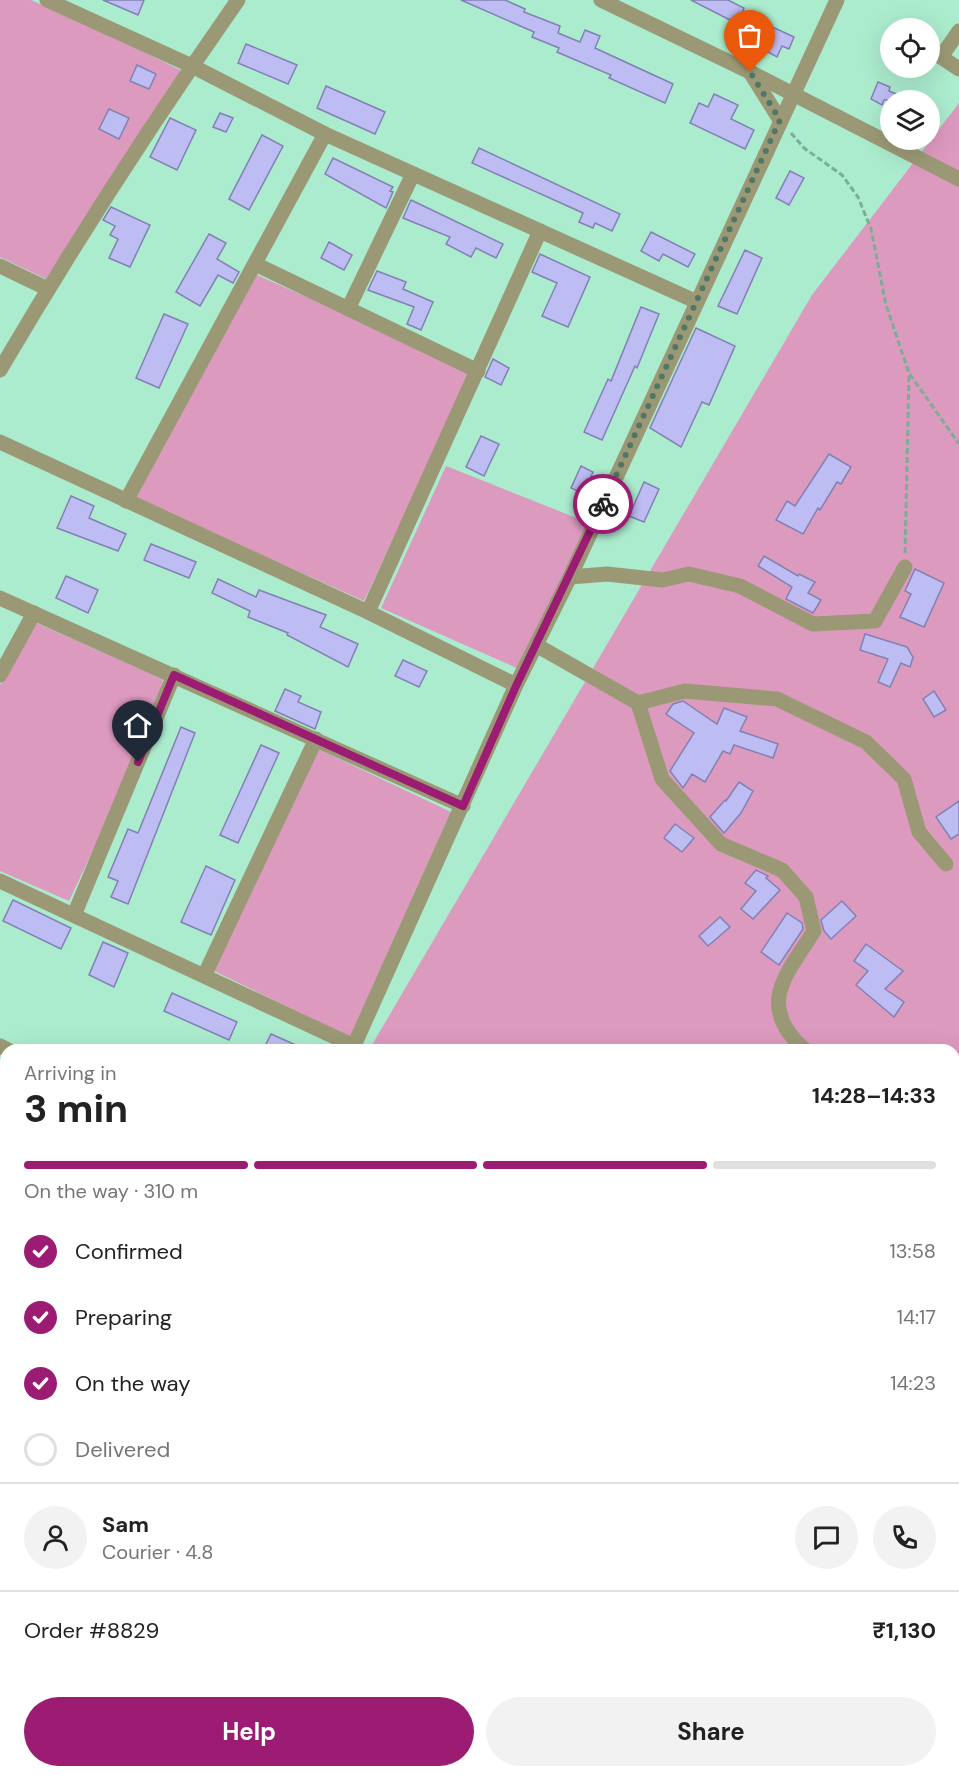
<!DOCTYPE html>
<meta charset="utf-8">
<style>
:root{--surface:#fff;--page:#f2f2f2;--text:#222;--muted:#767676;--line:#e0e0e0;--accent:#9b1c72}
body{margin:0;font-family:"DM Sans",sans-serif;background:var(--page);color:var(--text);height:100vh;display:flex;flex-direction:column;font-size:22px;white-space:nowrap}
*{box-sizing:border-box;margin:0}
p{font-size:20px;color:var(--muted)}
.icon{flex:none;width:33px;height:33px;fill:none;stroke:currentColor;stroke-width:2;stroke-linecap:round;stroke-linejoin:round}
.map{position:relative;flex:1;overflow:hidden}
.details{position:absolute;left:0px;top:1044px;width:960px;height:734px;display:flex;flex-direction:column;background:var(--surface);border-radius:18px 18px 0 0;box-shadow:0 6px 24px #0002}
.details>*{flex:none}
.fabs{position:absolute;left:880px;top:18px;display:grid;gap:12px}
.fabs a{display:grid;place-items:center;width:60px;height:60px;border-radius:50%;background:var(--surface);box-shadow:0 6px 24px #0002;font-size:30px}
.pin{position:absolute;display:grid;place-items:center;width:51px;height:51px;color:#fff;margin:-62px -26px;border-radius:50% 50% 50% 0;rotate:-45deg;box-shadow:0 0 6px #0007}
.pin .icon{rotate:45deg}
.courier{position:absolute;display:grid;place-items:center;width:60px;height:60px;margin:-30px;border:4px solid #9b1c72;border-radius:50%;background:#fff;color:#222;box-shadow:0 2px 8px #0007}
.summary em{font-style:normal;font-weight:700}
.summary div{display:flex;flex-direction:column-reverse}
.summary{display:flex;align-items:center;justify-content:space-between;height:102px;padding:0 24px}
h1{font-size:39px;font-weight:700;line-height:45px}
.bar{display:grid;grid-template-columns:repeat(4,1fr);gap:9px 6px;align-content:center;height:72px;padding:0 24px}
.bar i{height:8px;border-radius:4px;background:var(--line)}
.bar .active{background:var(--accent)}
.bar p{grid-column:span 4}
.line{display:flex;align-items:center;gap:15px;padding:0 24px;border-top:2px solid var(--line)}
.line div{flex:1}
.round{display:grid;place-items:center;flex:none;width:63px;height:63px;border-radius:32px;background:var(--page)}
ol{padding:0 24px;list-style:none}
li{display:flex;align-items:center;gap:18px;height:66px}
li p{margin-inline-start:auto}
li .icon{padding:6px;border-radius:50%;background:var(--accent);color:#fff;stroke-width:4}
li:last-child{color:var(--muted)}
li i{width:33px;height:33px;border:3px solid var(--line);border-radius:50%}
.action{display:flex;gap:12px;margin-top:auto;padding:12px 24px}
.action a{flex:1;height:69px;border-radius:36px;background:var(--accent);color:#fff;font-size:24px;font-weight:700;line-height:69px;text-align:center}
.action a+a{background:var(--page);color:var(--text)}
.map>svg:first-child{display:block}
.green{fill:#dd9abf}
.building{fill:#bdbcf3;stroke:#8281b4;stroke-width:1.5}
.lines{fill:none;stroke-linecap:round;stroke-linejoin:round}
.path{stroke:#7bae97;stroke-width:3;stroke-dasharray:6 3;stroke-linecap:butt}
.street{stroke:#9b9975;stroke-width:15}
.secondary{stroke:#7d7941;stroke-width:15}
.done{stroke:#507766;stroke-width:6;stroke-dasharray:0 10.8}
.route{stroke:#9b1c72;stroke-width:8}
</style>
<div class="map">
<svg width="959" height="1777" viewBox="0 0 959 1777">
<rect width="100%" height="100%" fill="#abebce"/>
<g class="green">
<polygon points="0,0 31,0 116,38 182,71 46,279 0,257"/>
<polygon points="959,103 959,1777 120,1777 118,1772 954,1772 954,1050 369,1050 812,295"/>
<polygon points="257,275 472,370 364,601 131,496"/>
<polygon points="446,466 589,523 519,669 381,608"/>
<polygon points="34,622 163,679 152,725 69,901 0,871 0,685"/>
<polygon points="314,747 451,812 350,1037 212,970"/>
</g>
<g class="building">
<polygon points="103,0 144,0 138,15"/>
<polygon points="461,0 505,0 525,9 524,12 560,26 558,33 580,42 585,30 600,36 595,48 673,84 665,103 609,78 611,75 557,52 559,48 532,37 534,32"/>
<polygon points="691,0 728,0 744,8 742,13 794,37 789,49 782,46 777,57 766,51 771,41"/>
<polygon points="246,44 297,65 288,84 238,63"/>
<polygon points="137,65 156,74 149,89 130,81"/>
<polygon points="878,82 890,87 889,91 911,100 884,100 882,105 871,99"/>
<polygon points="326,86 385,112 375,134 317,108"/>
<polygon points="714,94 738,105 731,119 754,130 745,149 690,123 699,103 708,107"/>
<polygon points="109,109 129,118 119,139 99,129"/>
<polygon points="220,113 233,118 226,132 213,127"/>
<polygon points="170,118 196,130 177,170 150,157"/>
<polygon points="262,135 283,146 249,210 229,199"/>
<polygon points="479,148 620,214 612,231 595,223 593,228 579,222 583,213 472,163"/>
<polygon points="333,158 393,187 390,191 393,192 386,208 325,174"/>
<polygon points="790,171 804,178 789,205 776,198"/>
<polygon points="411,200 503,244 496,258 476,248 471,257 446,244 450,237 403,218"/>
<polygon points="111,207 150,225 130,267 109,258 118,239 110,235 115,226 103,220"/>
<polygon points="651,232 695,254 688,267 663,254 659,261 641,251"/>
<polygon points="209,234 226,243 217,259 239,272 233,283 218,275 200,306 176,292"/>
<polygon points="329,242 352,255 344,270 321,258"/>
<polygon points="745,250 762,258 737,314 718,306"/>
<polygon points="540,254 590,277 568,327 542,316 557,283 532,272"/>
<polygon points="377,271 406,282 403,289 433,302 421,330 407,324 414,307 368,290"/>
<polygon points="641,307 659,314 637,368 635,366 602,440 584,432 608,379 611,381"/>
<polygon points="164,314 188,324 159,388 136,378"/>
<polygon points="696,328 735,346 709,405 702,402 681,447 650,428"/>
<polygon points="493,359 509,368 501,385 485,377"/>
<polygon points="481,436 499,444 484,476 466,467"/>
<polygon points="829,454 851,467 841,484 837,482 820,510 818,508 803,534 776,520 787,501 795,506"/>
<polygon points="581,466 593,472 584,494 571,488"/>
<polygon points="644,482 659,489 644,522 629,516"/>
<polygon points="71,496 94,506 89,518 126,534 118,551 57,528"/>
<polygon points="151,544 196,562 189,578 144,560"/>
<polygon points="764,556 798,576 799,574 815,582 808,593 821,600 813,613 786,599 792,587 758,566"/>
<polygon points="915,569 944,583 924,627 900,617 911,594 905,591"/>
<polygon points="66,576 98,590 88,613 56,598"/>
<polygon points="218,579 256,597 259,590 326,615 320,627 358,644 348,667 287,635 288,633 248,617 250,611 212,593"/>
<polygon points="865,634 907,647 913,657 910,667 901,663 890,687 878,682 888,659 860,650"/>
<polygon points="403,660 427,671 419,687 395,676"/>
<polygon points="285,689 301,696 298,702 321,712 315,729 275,711"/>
<polygon points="934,691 946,710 934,717 923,699"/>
<polygon points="683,701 717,724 724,708 747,717 740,731 778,744 773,758 734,745 730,754 723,751 705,782 692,774 683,788 670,771 694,733 666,714 673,704"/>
<polygon points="181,727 195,733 128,904 111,897 118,881 108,877 128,829 138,833"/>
<polygon points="261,745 279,753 238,843 220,835"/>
<polygon points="739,782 753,791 741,813 724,833 710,817 725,800 726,801"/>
<polygon points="959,801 959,834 951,839 936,817"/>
<polygon points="675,824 694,838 682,852 664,838"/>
<polygon points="206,866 235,880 211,935 181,922"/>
<polygon points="756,870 768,876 766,878 780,890 753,919 741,909 756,891 745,883"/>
<polygon points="13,900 71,928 61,949 3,921"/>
<polygon points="842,901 856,916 831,939 824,931 821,920"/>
<polygon points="787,913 802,923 803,929 779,965 761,952"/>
<polygon points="720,917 730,927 708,946 699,936"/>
<polygon points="103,942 128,953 114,987 89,975"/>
<polygon points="866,944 903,971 885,989 904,1002 894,1017 856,985 868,971 854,961"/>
<polygon points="172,993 237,1022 229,1040 164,1011"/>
<polygon points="271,1034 307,1050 263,1050"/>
</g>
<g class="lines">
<g class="path">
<polyline points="791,133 804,148 842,175 858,197 871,229 886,305 909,373 959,444"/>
<polyline points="905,553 909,374"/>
<polyline points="954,1610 959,1611"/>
<polyline points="304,1777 304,1772"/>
</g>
<g class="street">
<polyline points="47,0 192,66 325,134 695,301"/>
<polyline points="601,0 750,72 959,179"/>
<polyline points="959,31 941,57 959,69"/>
<polyline points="750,72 780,120"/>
<polyline points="255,264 478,371"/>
<polyline points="0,266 48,289"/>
<polyline points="348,309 413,174"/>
<path d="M0,370C74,244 154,120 238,0"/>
<polyline points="0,442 368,612 516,685"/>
<polyline points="126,501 325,134"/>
<polyline points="570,577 607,574 662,580 689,574 740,586 813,624 875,621 905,567"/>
<polyline points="0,598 463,806"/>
<polyline points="368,612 540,231"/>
<polyline points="536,645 638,703 685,691 777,699 866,742 904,779 919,832 946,864"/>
<polyline points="0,675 34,613"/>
<path d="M638,703L662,779L721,844L782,870L806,897L814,931C786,975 755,1006 805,1050"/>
<polyline points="0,881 354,1046"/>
<polyline points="74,915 174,675"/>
<polyline points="205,974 316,739"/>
<polyline points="0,1046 8,1050"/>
<polyline points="352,1050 516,685 570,577 837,0"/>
<polyline points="0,1431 6,1436"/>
<polyline points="0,1733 6,1728"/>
<polyline points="954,1777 959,1732"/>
</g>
<g class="secondary">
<polyline points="0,1564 6,1570"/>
<polyline points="0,1585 6,1590"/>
<polyline points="205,1772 212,1777"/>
<polyline points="228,1772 234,1777"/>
</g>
</g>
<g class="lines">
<polyline class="done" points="603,504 780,120 750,72"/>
<polyline class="route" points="138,762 174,675 463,806 516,686 603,504"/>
</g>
</svg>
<div class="fabs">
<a><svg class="icon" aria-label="locate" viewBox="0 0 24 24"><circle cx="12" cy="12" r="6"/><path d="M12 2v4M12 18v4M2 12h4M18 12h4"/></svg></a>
<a><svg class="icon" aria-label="layers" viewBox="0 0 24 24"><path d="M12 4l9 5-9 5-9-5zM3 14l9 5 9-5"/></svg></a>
</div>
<div class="pin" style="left:750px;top:72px;background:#ea580c"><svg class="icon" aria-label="bag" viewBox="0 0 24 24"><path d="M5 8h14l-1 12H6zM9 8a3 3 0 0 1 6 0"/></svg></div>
<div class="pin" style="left:138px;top:762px;background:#1f2937"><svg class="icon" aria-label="home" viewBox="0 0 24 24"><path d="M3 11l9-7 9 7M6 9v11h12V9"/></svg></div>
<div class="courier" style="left:603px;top:504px"><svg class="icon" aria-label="bike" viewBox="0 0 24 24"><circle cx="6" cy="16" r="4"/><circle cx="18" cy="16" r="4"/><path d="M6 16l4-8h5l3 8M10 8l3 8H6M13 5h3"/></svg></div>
<section class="details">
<div class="summary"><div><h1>3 min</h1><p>Arriving in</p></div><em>14:28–14:33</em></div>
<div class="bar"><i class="active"></i><i class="active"></i><i class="active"></i><i></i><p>On the way · 310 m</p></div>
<ol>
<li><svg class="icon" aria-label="check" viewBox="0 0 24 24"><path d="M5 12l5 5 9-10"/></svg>Confirmed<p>13:58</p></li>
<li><svg class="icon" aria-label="check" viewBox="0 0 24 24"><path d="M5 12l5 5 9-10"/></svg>Preparing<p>14:17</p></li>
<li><svg class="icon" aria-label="check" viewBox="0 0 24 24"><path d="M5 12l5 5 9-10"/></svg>On the way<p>14:23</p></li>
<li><i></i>Delivered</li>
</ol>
<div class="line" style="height:108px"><a class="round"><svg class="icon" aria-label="person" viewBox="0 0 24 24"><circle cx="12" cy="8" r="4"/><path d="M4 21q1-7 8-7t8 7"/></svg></a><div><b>Sam</b><p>Courier · 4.8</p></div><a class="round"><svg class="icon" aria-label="chat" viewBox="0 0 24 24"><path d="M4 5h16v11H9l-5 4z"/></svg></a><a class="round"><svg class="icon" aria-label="phone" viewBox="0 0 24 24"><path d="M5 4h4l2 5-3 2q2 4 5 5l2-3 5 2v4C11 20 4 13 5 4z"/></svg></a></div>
<div class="line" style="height:78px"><div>Order #8829</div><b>₹1,130</b></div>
<div class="action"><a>Help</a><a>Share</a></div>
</section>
</div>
